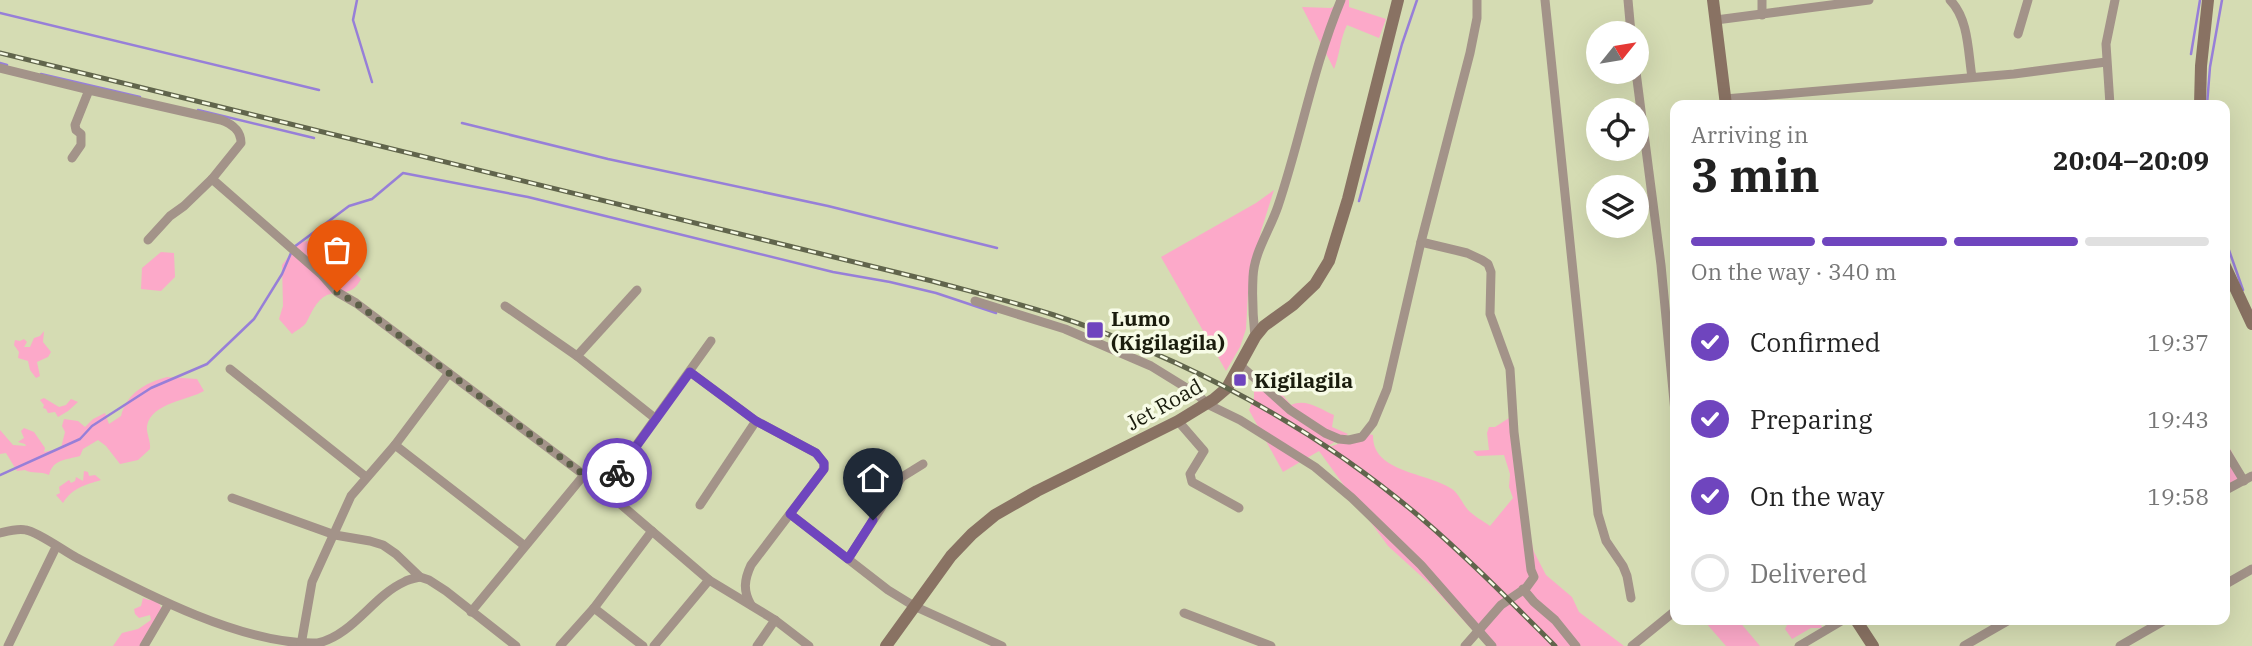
<!DOCTYPE html>
<meta charset="utf-8">
<style>
:root{--surface:#fff;--page:#f2f2f2;--text:#222;--muted:#767676;--line:#e0e0e0;--accent:#6f45be}
body{margin:0;font-family:"IBM Plex Serif",serif;background:var(--page);color:var(--text);height:100vh;display:flex;flex-direction:column;font-size:26px;white-space:nowrap}
*{box-sizing:border-box;margin:0}
p{font-size:23px;color:var(--muted)}
.icon{flex:none;width:38px;height:38px;fill:none;stroke:currentColor;stroke-width:2;stroke-linecap:round;stroke-linejoin:round}
.map{position:relative;flex:1;overflow:hidden}
.side{position:absolute;left:1670px;top:100px;width:560px;height:525px;display:flex;flex-direction:column;background:var(--surface);border-radius:14px;box-shadow:0 7px 28px #0002}
.side>*{flex:none}
.needle{width:46px;rotate:60deg}
.fabs{position:absolute;left:1586px;top:21px;display:grid;gap:14px}
.fabs a{display:grid;place-items:center;width:63px;height:63px;border-radius:50%;background:var(--surface);box-shadow:0 7px 28px #0002;font-size:35px}
.pin{position:absolute;display:grid;place-items:center;width:60px;height:60px;color:#fff;margin:-72px -30px;border-radius:50% 50% 50% 0;rotate:-45deg;box-shadow:0 0 7px #0007}
.pin .icon{rotate:45deg}
.courier{position:absolute;display:grid;place-items:center;width:70px;height:70px;margin:-35px;border:5px solid #6f45be;border-radius:50%;background:#fff;color:#222;box-shadow:0 2px 9px #0007}
.headline em{font-style:normal;font-weight:700}
.headline div{display:flex;flex-direction:column-reverse}
.headline{display:flex;align-items:center;justify-content:space-between;height:119px;padding:0 21px}
h1{font-size:46px;font-weight:700;line-height:52px}
.bar{display:grid;grid-template-columns:repeat(4,1fr);gap:10px 7px;align-content:center;height:84px;padding:0 21px}
.bar i{height:9px;border-radius:5px;background:var(--line)}
.bar .active{background:var(--accent)}
.bar p{grid-column:span 4}
ol{padding:0 21px;list-style:none}
li{display:flex;align-items:center;gap:21px;height:77px}
li p{margin-inline-start:auto}
li .icon{padding:7px;border-radius:50%;background:var(--accent);color:#fff;stroke-width:4}
li:last-child{color:var(--muted)}
li i{width:38px;height:38px;border:4px solid var(--line);border-radius:50%}
.map>svg:first-child{display:block}
.green{fill:#fca9c9}
.lines{fill:none;stroke-linecap:round;stroke-linejoin:round}
.stream{stroke:#977fd8;stroke-width:2.5}
.street{stroke:#a39389;stroke-width:9}
.secondary{stroke:#897263;stroke-width:12}
.rail-casing{stroke:#61654c;stroke-width:5}
.rail{stroke:#f7fbe6;stroke-width:2.5;stroke-dasharray:8;stroke-linecap:butt}
.done{stroke:#5b5f47;stroke-width:7;stroke-dasharray:0 12.6}
.route{stroke:#6f45be;stroke-width:9}
.poi-dot{fill:#6f45be;stroke:#f7fbe6;stroke-width:2.5}
.labels{text-anchor:middle;dominant-baseline:central;stroke-width:7;stroke-linejoin:round;paint-order:stroke}
.poi-label{font-size:21px;font-weight:bold;fill:#1a1c0d;stroke:#f7fbe6;text-anchor:start}
.street-label{font-size:21px;fill:#1a1c0d;stroke:#f7fbe6}
</style>
<div class="map">
<svg width="2252" height="646" viewBox="0 0 2252 646">
<rect width="100%" height="100%" fill="#d5dcb3"/>
<g class="green">
<path d="M1345,0H1349V7L1386,19L1379,38L1347,25C1340,39 1340,54 1334,69L1302,7L1331,8Z"/>
<polygon points="1274,190 1261,231 1248,293 1246,329 1240,347 1226,371 1161,257 1256,203"/>
<path d="M324,230L332,247L337,253L333,258L318,266L331,282L353,271L361,279C352,297 340,290 327,295C316,300 311,314 306,323C302,328 297,330 292,334L279,319L283,306L282,265L299,243L311,240Z"/>
<polygon points="161,252 174,253 175,277 161,291 141,289 142,268"/>
<polygon points="44,331 43,342 51,352 48,357 37,362 40,376 36,378 30,370 28,361 18,358 19,352 14,345 15,340 20,341 24,339 27,342 24,347 30,347 34,338 40,336"/>
<path d="M167,377L197,379L204,391C189,400 151,403 147,426C146,433 151,441 150,449L138,460L120,464L106,446L98,440L83,449L80,456C66,460 53,459 49,475C41,471 32,474 25,470L17,471L6,453L0,454V430L13,445L26,446L25,444L18,442L24,438L21,431L24,428L34,432L45,448L44,452L61,448L65,432L62,426L64,419L78,421L85,427L93,419L105,413L109,424L121,416C127,393 145,383 167,377Z"/>
<path d="M1261,382L1280,392L1291,405C1306,398 1320,409 1334,415L1332,427L1348,434L1323,449L1368,434L1373,435C1372,473 1427,472 1452,489C1459,494 1462,503 1468,510C1474,516 1483,521 1490,526L1513,498L1509,487L1510,474L1504,455L1477,456L1473,451L1489,450L1487,433L1489,427H1495L1509,418L1514,468L1534,552L1546,575L1572,597L1579,612L1624,646H1487L1431,585L1388,546L1319,451L1283,472L1249,410L1254,398V386Z"/>
<polygon points="44,398 59,407 66,405 71,399 78,402 68,411 58,417 55,412 48,413 46,409 43,408 44,405 40,400"/>
<polygon points="2224,438 2244,474 2224,493"/>
<path d="M84,471L88,472L89,476L95,475L101,480C85,485 72,488 63,503L56,495L60,493L59,487L69,480L71,483L75,481L76,477L83,481Z"/>
<path d="M143,598L149,600H158L165,618C159,629 150,636 142,646H113L122,633L138,629L151,620L150,615L139,618L135,614L134,609L141,606Z"/>
<polygon points="1712,620 1738,620 1760,646 1726,646 1706,623"/>
<polygon points="1797,620 1817,620 1823,628 1811,628 1792,639 1785,629 1788,623"/>
</g>
<g class="lines">
<g class="stream">
<polyline points="357,0 353,20 372,82"/>
<polyline points="0,13 319,90"/>
<polyline points="2191,54 2200,0"/>
<polyline points="0,63 7,65"/>
<polyline points="41,74 140,97"/>
<polyline points="2207,105 2210,67 2222,0"/>
<polyline points="198,110 314,138"/>
<polyline points="462,123 608,159 828,206 997,248"/>
<polyline points="1359,201 1402,44 1417,0"/>
<polyline points="2224,236 2243,290"/>
<polyline points="294,247 349,206 372,199 403,173 528,197 833,272 890,282 936,293 996,313"/>
<polyline points="0,475 80,439 92,426 151,388 207,364 254,319 282,274 291,253"/>
</g>
<g class="street">
<polyline points="1545,0 1598,514 1606,541 1623,566 1627,576 1631,598"/>
<polyline points="1628,0 1631,33"/>
<path d="M1950,0C1969,19 1968,53 1972,77"/>
<polyline points="1762,15 1762,0"/>
<polyline points="1716,20 1869,0"/>
<polyline points="2018,34 2028,0"/>
<polyline points="0,68 89,90"/>
<polyline points="1636,72 1661,265 1675,412"/>
<polyline points="1725,99 2014,74 2106,62"/>
<polyline points="2110,105 2106,44 2115,0"/>
<path d="M72,158L81,145V134L76,130L75,125L89,90L221,120C232,124 241,130 241,143L212,179L184,206L170,216L148,240"/>
<polyline points="212,179 321,274 337,292 356,303 604,490 709,580 775,620 809,646"/>
<polyline points="1421,242 1467,253 1482,260 1488,264 1491,272 1490,314 1510,369 1514,432 1531,570 1534,577 1526,588 1501,605 1465,646"/>
<polyline points="975,301 1065,329 1151,366 1198,395 1207,404 1240,420 1315,467 1352,498 1421,565 1492,646"/>
<polyline points="505,306 577,356 656,419"/>
<path d="M1255,337C1253,318 1252,297 1253,277C1254,252 1270,230 1278,206C1301,138 1313,67 1341,0"/>
<polyline points="577,356 637,290"/>
<polyline points="1240,365 1290,410 1325,433 1339,439 1349,440 1362,437 1373,423 1387,389 1421,242 1470,53 1477,18 1477,0"/>
<polyline points="230,369 366,477"/>
<path d="M690,372L756,421L816,453L824,463V469L751,565C744,580 743,591 751,605"/>
<polyline points="1178,421 1204,451 1190,474 1192,482 1239,508"/>
<polyline points="395,445 525,546"/>
<polyline points="2224,448 2244,481"/>
<polyline points="604,490 711,341"/>
<polyline points="2224,491 2252,476"/>
<polyline points="232,498 335,535 370,541 383,545 396,554 420,577 429,580 446,591 516,646"/>
<polyline points="700,505 756,421"/>
<polyline points="790,514 888,590 914,606 1002,646"/>
<path d="M0,533C8,531 18,528 26,530C38,532 64,551 77,558C142,592 244,646 318,643C353,635 373,596 404,582C409,579 415,578 420,577"/>
<polyline points="848,559 896,485 902,477 923,464"/>
<polyline points="2224,585 2252,569"/>
<polyline points="1523,589 1534,602 1555,620 1576,646"/>
<polyline points="594,608 643,646"/>
<polyline points="471,612 584,475"/>
<polyline points="1184,613 1271,646"/>
<polyline points="301,645 312,582 351,496 395,445 449,373"/>
<polyline points="8,646 56,547"/>
<polyline points="144,646 168,605"/>
<polyline points="560,646 594,608 652,531"/>
<polyline points="654,646 709,580"/>
<polyline points="757,646 775,620"/>
<polyline points="1632,646 1675,611"/>
<polyline points="1799,646 1843,620"/>
<polyline points="1964,646 2009,620"/>
<polyline points="2120,646 2165,620"/>
</g>
<g class="secondary">
<polyline points="1713,0 1726,105"/>
<polyline points="2200,105 2201,66 2208,0"/>
<polyline points="2224,264 2252,324"/>
<polyline points="1856,620 1873,646"/>
<polyline points="886,646 951,556 972,534 995,515 1037,491 1178,421 1214,399 1227,388 1255,337 1264,326 1293,305 1315,284 1329,261 1348,199 1398,0"/>
</g>
<g class="rail-casing">
<path id="rail" d="M0,53L932,281C973,292 1014,302 1054,315C1187,359 1314,427 1420,517C1468,558 1511,602 1555,646"/>
</g>
<use href="#rail" class="rail"/>
</g>
<g class="lines">
<polyline class="done" points="337,292 356,303 604,490 617,473"/>
<polyline class="route" points="617,473 690,372 756,421 816,453 824,463 824,469 790,514 848,559 873,520"/>
</g>
<g class="poi-dot">
<rect x="1086" y="321" width="18" height="18" rx="3.5"/>
<rect x="1233" y="373" width="14" height="14" rx="3.5"/>
</g>
<g class="labels">
<g class="poi-label">
<text x="1111" y="318">Lumo<tspan x="1111" dy="24">(Kigilagila)</tspan></text>
<text x="1254" y="380">Kigilagila</text>
</g>
<g class="street-label">
<text transform="translate(1164 404) rotate(-29)">Jet Road</text>
</g>
</g>
</svg>
<div class="fabs">
<a><svg class="needle" viewBox="-14 -14 28 28"><path d="M0-13l5 13h-10z" fill="#e53935"/><path d="M0 13l5-13h-10z" fill="#767676"/></svg></a>
<a><svg class="icon" aria-label="locate" viewBox="0 0 24 24"><circle cx="12" cy="12" r="6"/><path d="M12 2v4M12 18v4M2 12h4M18 12h4"/></svg></a>
<a><svg class="icon" aria-label="layers" viewBox="0 0 24 24"><path d="M12 4l9 5-9 5-9-5zM3 14l9 5 9-5"/></svg></a>
</div>
<div class="pin" style="left:337px;top:292px;background:#ea580c"><svg class="icon" aria-label="bag" viewBox="0 0 24 24"><path d="M5 8h14l-1 12H6zM9 8a3 3 0 0 1 6 0"/></svg></div>
<div class="pin" style="left:873px;top:520px;background:#1f2937"><svg class="icon" aria-label="home" viewBox="0 0 24 24"><path d="M3 11l9-7 9 7M6 9v11h12V9"/></svg></div>
<div class="courier" style="left:617px;top:473px"><svg class="icon" aria-label="bike" viewBox="0 0 24 24"><circle cx="6" cy="16" r="4"/><circle cx="18" cy="16" r="4"/><path d="M6 16l4-8h5l3 8M10 8l3 8H6M13 5h3"/></svg></div>
<section class="side">
<div class="headline"><div><h1>3 min</h1><p>Arriving in</p></div><em>20:04–20:09</em></div>
<div class="bar"><i class="active"></i><i class="active"></i><i class="active"></i><i></i><p>On the way · 340 m</p></div>
<ol>
<li><svg class="icon" aria-label="check" viewBox="0 0 24 24"><path d="M5 12l5 5 9-10"/></svg>Confirmed<p>19:37</p></li>
<li><svg class="icon" aria-label="check" viewBox="0 0 24 24"><path d="M5 12l5 5 9-10"/></svg>Preparing<p>19:43</p></li>
<li><svg class="icon" aria-label="check" viewBox="0 0 24 24"><path d="M5 12l5 5 9-10"/></svg>On the way<p>19:58</p></li>
<li><i></i>Delivered</li>
</ol>
</section>
</div>
